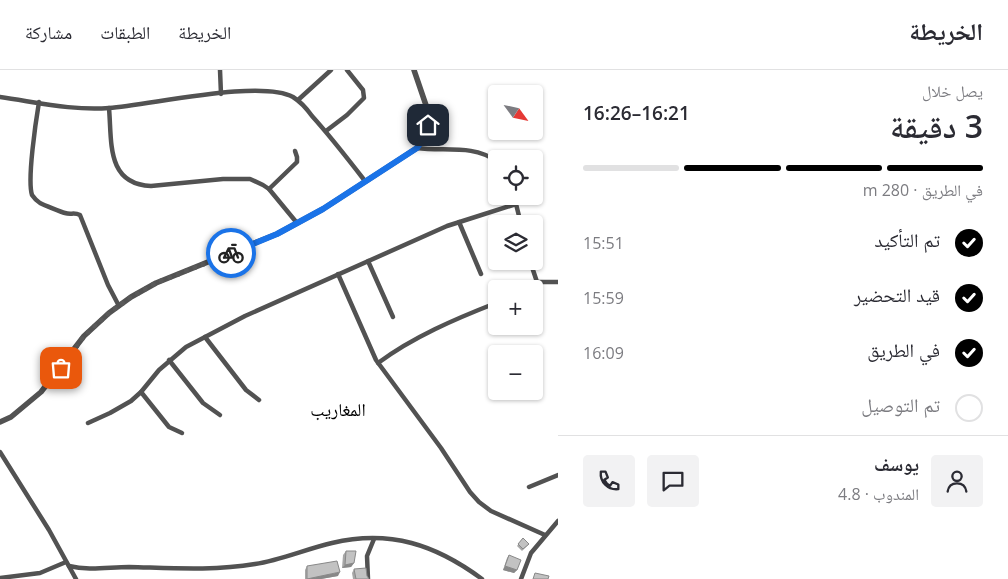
<!DOCTYPE html>
<html lang="ar">
<meta charset="utf-8">
<style>
:root{--surface:#fff;--page:#f2f2f3;--text:#2b2b33;--muted:#7c7c81;--line:#e1e1e2;--accent:#000}
body{margin:0;font-family:"Open Sans","Noto Naskh Arabic",sans-serif;background:var(--page);color:var(--text);direction:rtl;height:100vh;display:flex;flex-direction:column;font-size:19px;white-space:nowrap}
*{box-sizing:border-box;margin:0}
p{font-size:16px;color:var(--muted)}
.icon{flex:none;width:28px;height:28px;fill:none;stroke:currentColor;stroke-width:2;stroke-linecap:round;stroke-linejoin:round}
.map{position:relative;flex:1;overflow:hidden;direction:ltr}
.drawer{display:flex;flex-direction:column;background:var(--surface);width:450px}
.drawer>*{flex:none}
.needle{width:32px;rotate:123deg}
.tools{position:absolute;left:488px;top:15px;display:grid;gap:10px}
.tools a{display:grid;place-items:center;width:55px;height:55px;border-radius:5px;background:var(--surface);box-shadow:0 1px 4px #0004;font-size:25px}
.pin{position:absolute;display:grid;place-items:center;width:42px;height:42px;color:#fff;margin:-21px;border-radius:10px;box-shadow:0 2px 8px #0006}
.courier{position:absolute;display:grid;place-items:center;width:50px;height:50px;margin:-25px;border:4px solid #1a73e8;border-radius:50%;background:#fff;color:#222;box-shadow:0 1px 6px #0007}
.headline em{font-style:normal;font-weight:600}
.headline div{display:flex;flex-direction:column-reverse}
.headline{display:flex;align-items:center;justify-content:space-between;height:85px;padding:0 25px}
h1{font-size:32px;font-weight:600;line-height:38px}
.bar{display:grid;grid-template-columns:repeat(4,1fr);gap:8px 5px;align-content:center;height:60px;padding:0 25px}
.bar i{height:6px;border-radius:4px;background:var(--line)}
.bar .on{background:var(--accent)}
.bar p{grid-column:span 4}
.line{display:flex;align-items:center;gap:12px;padding:0 25px;border-top:1px solid var(--line)}
.line div{flex:1}
.round{display:grid;place-items:center;flex:none;width:52px;height:52px;border-radius:5px;background:var(--page)}
ol{padding:0 25px;list-style:none}
li{display:flex;align-items:center;gap:15px;height:55px}
li p{margin-inline-start:auto}
li .icon{padding:5px;border-radius:50%;background:var(--accent);color:#fff;stroke-width:4}
li:last-child{color:var(--muted)}
li i{width:28px;height:28px;border:2px solid var(--line);border-radius:50%}
header{display:flex;align-items:center;gap:30px;box-sizing:border-box;height:70px;padding:0 25px;background:var(--surface);border-bottom:1px solid var(--line)}
header strong{font-size:24px}
nav{display:flex;gap:28px;margin-inline-start:auto;font-size:18px}
main{display:flex;flex:1;min-height:0}
.map>svg:first-child{display:block}
.lines{fill:none;stroke-linecap:round;stroke-linejoin:round}
.minor{stroke:#525252;stroke-width:4.5}
.tertiary{stroke:#525252;stroke-width:5.5}
.wall{fill:#a7a7a7}
.shaded-wall{fill:#888}
.building{fill:#c2c2c2;stroke:#888}
.done{stroke:#595959;stroke-width:5;stroke-dasharray:0 9}
.route{stroke:#1a73e8;stroke-width:6}
.labels{text-anchor:middle;dominant-baseline:central;stroke-width:5;stroke-linejoin:round;paint-order:stroke}
.neighbourhood-label{font-size:18px;fill:#000;stroke:#fff}
</style>
<header>
<strong>الخريطة</strong>
<nav><a>الخريطة</a><a>الطبقات</a><a>مشاركة</a></nav>
</header>
<main>
<section class="drawer">
<div class="headline"><div><h1>3 دقيقة</h1><p>يصل خلال</p></div><em>16:21–16:26</em></div>
<div class="bar"><i class="on"></i><i class="on"></i><i class="on"></i><i></i><p>في الطريق · 280 m</p></div>
<ol>
<li><svg class="icon" aria-label="check" viewBox="0 0 24 24"><path d="M5 12l5 5 9-10"/></svg>تم التأكيد<p>15:51</p></li>
<li><svg class="icon" aria-label="check" viewBox="0 0 24 24"><path d="M5 12l5 5 9-10"/></svg>قيد التحضير<p>15:59</p></li>
<li><svg class="icon" aria-label="check" viewBox="0 0 24 24"><path d="M5 12l5 5 9-10"/></svg>في الطريق<p>16:09</p></li>
<li><i></i>تم التوصيل</li>
</ol>
<div class="line" style="height:90px"><a class="round"><svg class="icon" aria-label="person" viewBox="0 0 24 24"><circle cx="12" cy="8" r="4"/><path d="M4 21q1-7 8-7t8 7"/></svg></a><div><b>يوسف</b><p>المندوب · 4.8</p></div><a class="round"><svg class="icon" aria-label="chat" viewBox="0 0 24 24"><path d="M4 5h16v11H9l-5 4z"/></svg></a><a class="round"><svg class="icon" aria-label="phone" viewBox="0 0 24 24"><path d="M5 4h4l2 5-3 2q2 4 5 5l2-3 5 2v4C11 20 4 13 5 4z"/></svg></a></div>
</section>
<div class="map">
<svg width="558" height="509" viewBox="0 0 558 509">
<rect width="100%" height="100%" fill="#fff"/>
<g class="lines">
<g class="minor">
<polyline points="220,0 221,24"/>
<path d="M0,27C36,32 73,41 109,38C151,35 260,9 293,27C301,32 307,39 312,46C331,67 348,89 365,111"/>
<polyline points="298,30 331,0"/>
<path d="M39,32C36,50 27,110 32,125C34,128 37,131 40,133C44,135 61,142 65,143C71,145 74,142 80,145L108,215L119,236"/>
<path d="M109,38C112,72 106,114 151,116L223,109H250L263,115L269,119L297,153"/>
<polyline points="326,61 347,45 364,28 363,20 347,0"/>
<path d="M417,78C443,82 473,74 496,91"/>
<polyline points="269,119 297,92 297,87 295,81"/>
<polyline points="514,126 521,154"/>
<polyline points="459,152 481,204"/>
<polyline points="368,191 393,247"/>
<polyline points="530,191 537,212 558,212"/>
<polyline points="338,204 376,290 441,378 470,422 479,432 491,441 545,465"/>
<polyline points="528,219 537,212"/>
<polyline points="205,267 246,320 259,330"/>
<polyline points="169,290 203,333 220,345"/>
<path d="M378,293C413,267 455,249 496,233"/>
<polyline points="141,322 169,357 182,363"/>
<polyline points="88,353 110,343 131,331 141,322 159,300 186,277 245,246 447,156 516,134"/>
<polyline points="0,382 49,460 76,509"/>
<polyline points="529,417 558,405"/>
<path d="M69,496C89,501 109,497 129,497C171,498 213,501 255,494C281,490 306,479 332,473C390,459 436,475 482,509"/>
<polyline points="0,508 40,503 66,492"/>
<polyline points="368,509 367,486 374,469"/>
<polyline points="521,509 531,483 558,451"/>
</g>
<polyline class="tertiary" points="0,352 11,347 41,322 84,266 109,243 131,227 156,213 277,164 323,139 417,78 427,60 429,44 414,0"/>
</g>
<g class="wall">
<polygon points="523,468 529,474 522,481 517,476"/>
<polygon points="346,481 354,493 351,497 342,498 343,485"/>
<polygon points="509,485 517,500 514,503 503,500 507,488"/>
<polygon points="307,496 338,506 321,509 305,509 305,500"/>
<polygon points="354,499 367,506 369,509 353,509 352,503"/>
</g>
<g class="shaded-wall">
<polygon points="354,493 351,497 342,498 345,495"/>
<polygon points="505,496 517,500 514,503 503,500"/>
<polygon points="340,502 338,506 321,509 307,509"/>
</g>
<g class="building">
<polygon points="523,468 529,474 523,479 518,474"/>
<polygon points="346,481 356,481 354,493 345,495"/>
<polygon points="509,485 521,490 517,500 505,496"/>
<polygon points="337,491 340,502 307,509 307,496"/>
<polygon points="366,498 367,506 369,509 356,509 354,499"/>
<polygon points="535,503 549,506 548,509 533,509"/>
</g>
<g class="lines">
<polyline class="done" points="61,298 84,266 109,243 131,227 156,213 231,183"/>
<polyline class="route" points="231,183 277,164 323,139 417,78 422,71 428,55"/>
</g>
<g class="labels">
<g class="neighbourhood-label">
<text x="338" y="339">المغاريب</text>
</g>
</g>
</svg>
<div class="tools">
<a><svg class="needle" viewBox="-14 -14 28 28"><path d="M0-13l5 13h-10z" fill="#e53935"/><path d="M0 13l5-13h-10z" fill="#7c7c81"/></svg></a>
<a><svg class="icon" aria-label="locate" viewBox="0 0 24 24"><circle cx="12" cy="12" r="6"/><path d="M12 2v4M12 18v4M2 12h4M18 12h4"/></svg></a>
<a><svg class="icon" aria-label="layers" viewBox="0 0 24 24"><path d="M12 4l9 5-9 5-9-5zM3 14l9 5 9-5"/></svg></a>
<a>+</a>
<a>−</a>
</div>
<div class="pin" style="left:61px;top:298px;background:#ea580c"><svg class="icon" aria-label="bag" viewBox="0 0 24 24"><path d="M5 8h14l-1 12H6zM9 8a3 3 0 0 1 6 0"/></svg></div>
<div class="pin" style="left:428px;top:55px;background:#1f2937"><svg class="icon" aria-label="home" viewBox="0 0 24 24"><path d="M3 11l9-7 9 7M6 9v11h12V9"/></svg></div>
<div class="courier" style="left:231px;top:183px"><svg class="icon" aria-label="bike" viewBox="0 0 24 24"><circle cx="6" cy="16" r="4"/><circle cx="18" cy="16" r="4"/><path d="M6 16l4-8h5l3 8M10 8l3 8H6M13 5h3"/></svg></div>
</div>
</main>
